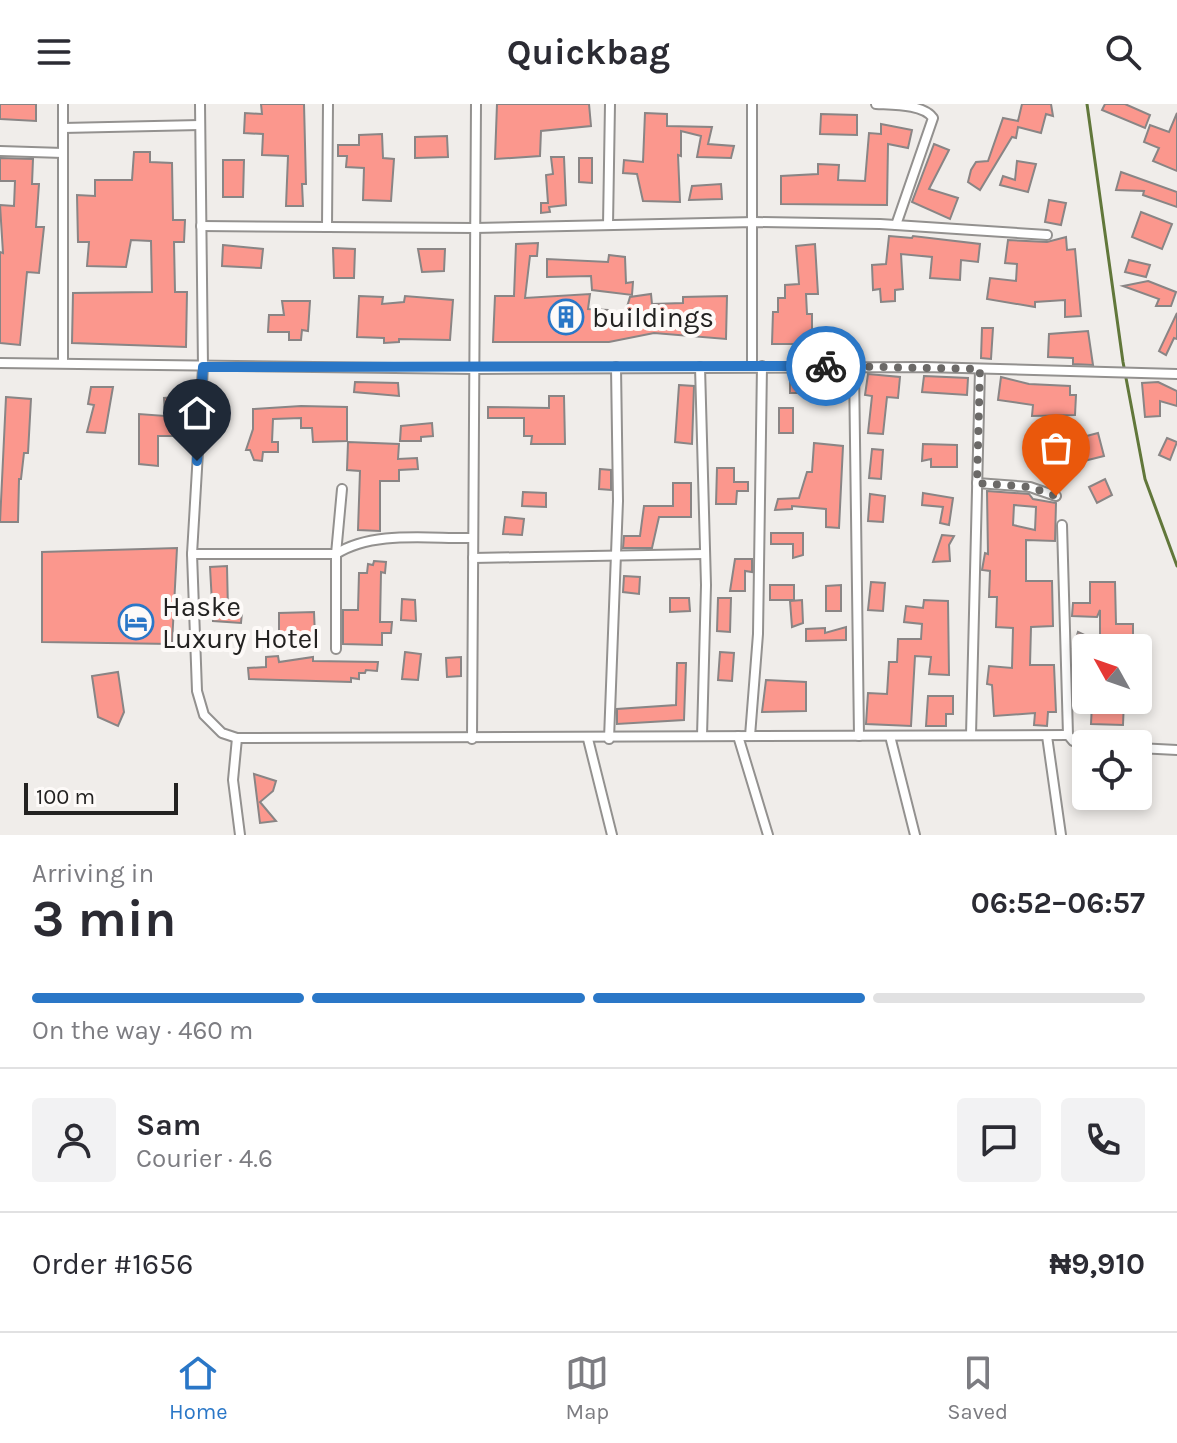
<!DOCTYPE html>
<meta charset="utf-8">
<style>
:root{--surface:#fff;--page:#f2f2f3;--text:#2b2b33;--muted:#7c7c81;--line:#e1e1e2;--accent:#2a77c7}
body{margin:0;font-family:Karla,sans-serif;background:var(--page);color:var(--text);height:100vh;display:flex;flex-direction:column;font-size:30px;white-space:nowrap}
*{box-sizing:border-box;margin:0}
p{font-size:26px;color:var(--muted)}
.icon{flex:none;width:44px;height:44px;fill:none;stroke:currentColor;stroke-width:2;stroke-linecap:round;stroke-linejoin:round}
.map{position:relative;height:731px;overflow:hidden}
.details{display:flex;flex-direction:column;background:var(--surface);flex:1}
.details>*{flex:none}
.needle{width:52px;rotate:310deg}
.controls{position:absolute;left:1072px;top:530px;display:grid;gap:16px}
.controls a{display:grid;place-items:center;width:80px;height:80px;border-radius:8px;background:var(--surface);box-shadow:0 4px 12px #0003;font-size:40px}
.scale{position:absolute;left:24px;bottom:20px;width:154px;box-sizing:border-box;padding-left:8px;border:4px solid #232221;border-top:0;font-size:22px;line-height:28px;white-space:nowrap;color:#232221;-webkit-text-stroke:6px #fdfaf8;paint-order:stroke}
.pin{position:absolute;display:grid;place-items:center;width:68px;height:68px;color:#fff;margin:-82px -34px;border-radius:50% 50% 50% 0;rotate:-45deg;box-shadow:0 0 8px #0007}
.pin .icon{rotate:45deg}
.courier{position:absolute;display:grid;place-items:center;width:80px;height:80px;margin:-40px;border:6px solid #2a77c7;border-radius:50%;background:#fff;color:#222;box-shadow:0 2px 10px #0007}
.summary em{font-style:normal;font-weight:700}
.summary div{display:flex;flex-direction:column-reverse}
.summary{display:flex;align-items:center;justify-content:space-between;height:136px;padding:0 32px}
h1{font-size:52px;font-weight:700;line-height:60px}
.bar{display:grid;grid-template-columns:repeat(4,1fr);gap:12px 8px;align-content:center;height:96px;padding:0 32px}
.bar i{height:10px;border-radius:6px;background:var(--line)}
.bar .active{background:var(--accent)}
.bar p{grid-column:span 4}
.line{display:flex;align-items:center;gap:20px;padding:0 32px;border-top:2px solid var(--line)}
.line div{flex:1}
.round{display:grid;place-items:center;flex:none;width:84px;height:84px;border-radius:8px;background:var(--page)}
header{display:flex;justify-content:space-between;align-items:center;height:104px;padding:0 32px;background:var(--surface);font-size:36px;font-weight:700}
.tabs{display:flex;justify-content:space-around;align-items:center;height:112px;border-top:2px solid var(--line);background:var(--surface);font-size:22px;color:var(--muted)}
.tabs a{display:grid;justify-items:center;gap:4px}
.tabs .active{color:var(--accent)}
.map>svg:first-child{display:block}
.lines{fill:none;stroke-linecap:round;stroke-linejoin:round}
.stream{stroke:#61773a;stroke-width:3}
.building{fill:#fb978d;stroke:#898585;stroke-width:2;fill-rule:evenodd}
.minor-casing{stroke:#93918f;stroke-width:12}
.minor{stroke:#fff;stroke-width:8}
.done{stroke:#6b6967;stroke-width:8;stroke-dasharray:0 14.4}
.route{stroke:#2a77c7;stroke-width:10}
.labels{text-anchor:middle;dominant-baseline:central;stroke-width:8;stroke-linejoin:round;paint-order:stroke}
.poi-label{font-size:28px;fill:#232221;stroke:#fdfaf8;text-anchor:start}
</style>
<header><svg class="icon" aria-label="menu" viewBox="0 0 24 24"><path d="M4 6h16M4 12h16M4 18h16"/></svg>Quickbag<svg class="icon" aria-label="search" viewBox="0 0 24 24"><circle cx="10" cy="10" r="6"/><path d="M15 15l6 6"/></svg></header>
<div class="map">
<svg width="1177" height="731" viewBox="0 0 1177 731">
<rect width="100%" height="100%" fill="#f0edea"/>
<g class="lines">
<polyline class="stream" points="1087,0 1123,258 1145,375 1177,462"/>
</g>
<g class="building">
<polygon points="0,0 36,0 36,17 0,15"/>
<polygon points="261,0 304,0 306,80 302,80 303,102 286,102 288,52 262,51 263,30 244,29 245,9 262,10"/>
<polygon points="497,0 589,0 591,22 541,27 540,52 495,55"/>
<polygon points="1022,0 1051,0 1053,12 1046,10 1041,29 1018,23 1016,34 1012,33 980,86 968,78 971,66 976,58 988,57 1003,14 1018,17"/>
<polygon points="1105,0 1125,0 1150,11 1145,24 1102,6"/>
<polygon points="645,9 667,10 667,22 712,23 708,40 734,42 731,54 697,53 701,32 681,27 681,52 678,51 680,98 643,97 637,70 623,69 624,56 643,58"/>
<polygon points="1177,9 1177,67 1153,57 1159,44 1144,38 1150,21 1169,28"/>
<polygon points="821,10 857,11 857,31 820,30"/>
<polygon points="881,20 912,26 908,44 888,40 887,101 781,100 781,72 818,70 818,60 839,61 838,76 865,77 869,29 881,30"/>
<polygon points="382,30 383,54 394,55 391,97 363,96 364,64 346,63 347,52 338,52 338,41 359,41 359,31"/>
<polygon points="447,32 448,53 415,54 415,33"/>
<polygon points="934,40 949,46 929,85 958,94 950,115 912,98"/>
<polygon points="134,48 150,48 150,58 172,59 173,116 185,116 184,138 174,138 175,188 187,188 186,243 72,239 73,189 152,188 151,137 131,136 126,163 87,162 89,138 78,138 77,91 95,92 95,76 132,76"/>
<polygon points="551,53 564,53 566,101 549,103 550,108 541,109 541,99 548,99 546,71 553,70"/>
<polygon points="0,54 33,55 32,80 39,80 36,123 44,123 39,169 27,168 20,241 0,239 0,148 3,149 0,101 14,102 15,77 0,77"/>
<polygon points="579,54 592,54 592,79 579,78"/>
<polygon points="223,56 244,56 243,93 223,93"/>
<polygon points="1017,57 1036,60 1028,88 1000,81 1003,72 1015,76"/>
<polygon points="1121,68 1177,88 1177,103 1143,91 1144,87 1116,86"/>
<polygon points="721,80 722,95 689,96 692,82"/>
<polygon points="1049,96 1066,99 1061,121 1045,118"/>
<polygon points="1141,108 1172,120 1162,145 1132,133"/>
<polygon points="889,132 912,134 913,132 980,140 978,158 961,156 960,176 930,174 932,153 901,150 903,185 895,186 895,197 881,198 880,185 873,186 872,161 886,160"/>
<polygon points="1066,133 1067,146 1075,145 1081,212 1065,213 1065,196 1035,198 1035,203 987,195 990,174 1016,177 1017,160 1005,159 1008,136 1047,138"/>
<polygon points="538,139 537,152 530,152 525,194 590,190 588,205 608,206 608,212 624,213 630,193 651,190 652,200 683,199 683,193 727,192 726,235 654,229 609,238 493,238 495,192 514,192 516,140"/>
<polygon points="815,140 818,190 806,190 807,210 812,210 812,240 772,240 773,208 778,208 778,194 785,194 785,181 799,180 796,142"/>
<polygon points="223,141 263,145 261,164 222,162"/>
<polygon points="333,144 355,145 354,174 334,174"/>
<polygon points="418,145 445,145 444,167 422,168"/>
<polygon points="609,151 625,153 626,179 633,178 632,191 592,186 591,172 547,173 547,155 608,158"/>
<polygon points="1129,156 1150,161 1146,173 1125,168"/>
<polygon points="1148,177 1176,188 1171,202 1156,202 1159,195 1123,182"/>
<polygon points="359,192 383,193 382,200 404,198 405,192 453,196 450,236 399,235 399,238 384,239 384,234 357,233"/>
<polygon points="282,197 310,197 308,227 302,226 301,236 289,236 289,228 268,228 269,211 284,211"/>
<polygon points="1177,209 1177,235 1174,234 1166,251 1159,247"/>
<polygon points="982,224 993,224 991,255 981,254"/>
<polygon points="1088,227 1093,261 1073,260 1073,254 1048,253 1049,230"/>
<polygon points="868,270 900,273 898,294 887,293 883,330 868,329 872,292 865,291"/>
<polygon points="842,272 843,289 790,289 790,274"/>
<polygon points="924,272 968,274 967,291 922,288"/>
<polygon points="1001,273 1029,280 1070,282 1070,291 1076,291 1075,311 1032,312 1033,301 998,296"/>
<polygon points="355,278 398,279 399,292 354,288"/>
<polygon points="1158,278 1177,287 1177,302 1160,297 1160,312 1145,313 1142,279"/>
<polygon points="679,281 694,282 692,340 675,338"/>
<polygon points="91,283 113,283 105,329 87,328 94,301 88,300"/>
<polygon points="549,292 564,292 565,340 531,340 532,332 524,332 524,314 488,314 488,303 549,304"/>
<polygon points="6,293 31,295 28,349 24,349 21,375 19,375 18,418 0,418"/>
<polygon points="176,293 180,332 158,332 158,362 139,360 139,310 165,312 164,294"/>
<polygon points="301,302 347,303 347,337 313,338 312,324 301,324 301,314 273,315 272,338 278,338 278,348 263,348 262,357 254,356 250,346 246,346 253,325 253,305"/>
<rect x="779" y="304" width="14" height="25"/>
<polygon points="432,319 433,332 421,333 421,337 400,337 401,322"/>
<polygon points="1098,329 1104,352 1080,358 1075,335"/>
<polygon points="1167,334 1177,338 1170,356 1159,351"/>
<polygon points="1053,335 1055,357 1041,359 1039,337"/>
<polygon points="348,338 399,340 398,355 417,354 418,365 399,366 399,377 380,377 380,427 358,426 360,367 347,366"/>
<polygon points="814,339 843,342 839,424 826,423 826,405 792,402 792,405 775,406 778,395 799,394 807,368 812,368"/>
<polygon points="923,340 957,341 957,363 931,363 931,355 922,357"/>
<polygon points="872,345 883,346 881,375 869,374"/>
<polygon points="717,364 734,364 734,378 748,378 748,387 737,387 736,400 716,400"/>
<polygon points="600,365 611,366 611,386 599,385"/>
<polygon points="1105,375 1112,391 1097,399 1089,383"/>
<polygon points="673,379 691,379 691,413 659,413 652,444 623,444 624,432 640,432 644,402 673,402"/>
<path d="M987,387L1029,390L1033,395L1056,399L1055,437L1026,436V477H1052L1053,522L1031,523L1030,561H1054L1056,608H1048L1047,622L1034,621L1035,609L994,612L992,581L987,580L989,562L1012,564L1013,524L996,523L997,493H989L990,467L982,466L985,449L988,450ZM1014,401L1036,403L1035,426L1013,421Z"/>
<polygon points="523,388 546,389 546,403 522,402"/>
<polygon points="923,389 953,394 949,421 940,419 943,403 922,401"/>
<polygon points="870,390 885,392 883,418 868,417"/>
<polygon points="505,413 524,415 522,431 503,430"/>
<polygon points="771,429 803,429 803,451 793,454 793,440 771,440"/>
<polygon points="942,431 954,432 949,441 950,457 933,458"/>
<polygon points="177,444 172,540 42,538 42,448"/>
<polygon points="735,455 752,455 752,468 745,467 745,487 730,487"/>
<polygon points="374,457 386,458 385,469 381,468 380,518 392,518 391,529 382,529 382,541 343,540 343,506 358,506 359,469 367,469 368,460 373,461"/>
<polygon points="227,462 228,507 242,508 241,519 213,517 210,463"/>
<polygon points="624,472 640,473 639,490 623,488"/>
<polygon points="871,478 885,479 883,507 868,506"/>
<polygon points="1090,478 1115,478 1116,520 1133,520 1133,544 1100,544 1100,506 1097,513 1072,512 1073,499 1090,499"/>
<rect x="770" y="481" width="24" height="15"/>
<polygon points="841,481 841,507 826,507 826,482"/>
<polygon points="670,494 689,494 690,507 670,508"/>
<polygon points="718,494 731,494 730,528 717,527"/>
<polygon points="402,495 415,496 416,517 401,516"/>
<polygon points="802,496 803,519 792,523 790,497"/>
<polygon points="924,496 948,497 949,571 929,570 931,553 915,552 911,622 866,620 868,589 887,590 889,558 897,558 898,535 921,535 922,520 904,518 906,502 923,504"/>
<polygon points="314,508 315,532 293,534 293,528 279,528 279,509"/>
<polygon points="846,523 846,536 806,537 806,525 825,524 825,529"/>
<polygon points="1078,528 1089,533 1083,548 1073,544"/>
<polygon points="405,548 421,550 418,576 402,575"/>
<polygon points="720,548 734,549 732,577 718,576"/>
<polygon points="278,552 279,558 313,553 313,557 378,558 377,567 366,566 365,569 359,569 359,575 351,574 351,578 249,575 248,564 266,563 266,553"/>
<polygon points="461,553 461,572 447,573 446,554"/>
<polygon points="677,559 686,559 684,616 617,620 617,605 676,601"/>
<polygon points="118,568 124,608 118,622 98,613 92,572"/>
<polygon points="766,576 806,578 806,607 762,608"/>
<polygon points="928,592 953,592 953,610 946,610 946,622 926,622"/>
<polygon points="1111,596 1124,596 1123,621 1091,620 1092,599 1110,599"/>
<polygon points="254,670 276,677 273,687 260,698 276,717 260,719"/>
</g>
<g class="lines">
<g class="minor-casing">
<g id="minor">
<polyline points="200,0 203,263 192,450 197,587 204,611 222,629 237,634 1068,631"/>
<path d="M876,0C893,1 923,0 933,14L896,121"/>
<polyline points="63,24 200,21"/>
<polyline points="0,47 63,49"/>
<polyline points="608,121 610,0"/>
<polyline points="201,122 475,124 755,118 880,120 1047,131"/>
<polyline points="327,123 328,0"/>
<polyline points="63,258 63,0"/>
<polyline points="0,259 475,265 925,263 1177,270"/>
<polyline points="752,262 752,0"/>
<polyline points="700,263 706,481 702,632"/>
<polyline points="854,263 859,632"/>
<polyline points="977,379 1030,383 1056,392"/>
<polyline points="1062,421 1068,631 1073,637 1086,641"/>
<path d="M192,450H336C373,426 430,435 473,434"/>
<polyline points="473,454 704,450"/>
<polyline points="336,545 336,450 342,385"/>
<polyline points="971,631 980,265"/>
<polyline points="738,632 768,731"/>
<polyline points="750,632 758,530 762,262"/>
<polyline points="890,632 915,731"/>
<polyline points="1047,632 1061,731"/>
<polyline points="237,634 233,676 240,731"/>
<polyline points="472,635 476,0"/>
<polyline points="588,635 612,731"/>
<polyline points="609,635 618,397 616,263"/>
<polyline points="1138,644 1177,646"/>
</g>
</g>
<use href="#minor" class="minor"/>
</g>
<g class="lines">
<polyline class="done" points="826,262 980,265 977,379 1030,383 1056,392"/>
<polyline class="route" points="197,357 203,263 826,262"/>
</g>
<defs>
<g id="building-ring" transform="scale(1.8)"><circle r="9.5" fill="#fdfaf8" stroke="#2a77c7" stroke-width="1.5"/><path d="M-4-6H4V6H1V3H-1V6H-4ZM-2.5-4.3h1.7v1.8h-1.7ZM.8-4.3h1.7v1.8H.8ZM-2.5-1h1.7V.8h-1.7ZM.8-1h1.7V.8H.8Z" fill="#2a77c7"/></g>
<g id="hotel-ring" transform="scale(1.8)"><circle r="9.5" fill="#fdfaf8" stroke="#2a77c7" stroke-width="1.5"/><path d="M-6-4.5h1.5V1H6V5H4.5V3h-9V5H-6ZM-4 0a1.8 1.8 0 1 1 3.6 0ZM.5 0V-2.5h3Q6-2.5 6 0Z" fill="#2a77c7"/></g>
</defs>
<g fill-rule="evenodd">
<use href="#building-ring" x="566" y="213"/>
<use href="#hotel-ring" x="136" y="518"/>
</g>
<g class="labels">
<g class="poi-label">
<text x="592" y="213">buildings</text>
<text x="162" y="502">Haske<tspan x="162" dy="32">Luxury Hotel</tspan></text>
</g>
</g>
</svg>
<div class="controls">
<a><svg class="needle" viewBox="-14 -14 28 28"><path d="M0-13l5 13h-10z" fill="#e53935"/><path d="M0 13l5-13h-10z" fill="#7c7c81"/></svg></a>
<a><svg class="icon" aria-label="locate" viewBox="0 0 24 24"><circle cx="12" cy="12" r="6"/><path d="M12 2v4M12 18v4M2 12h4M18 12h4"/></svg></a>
</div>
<div class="scale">100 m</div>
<div class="pin" style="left:1056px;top:392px;background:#ea580c"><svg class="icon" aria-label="bag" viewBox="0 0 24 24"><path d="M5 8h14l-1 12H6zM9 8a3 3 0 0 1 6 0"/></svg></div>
<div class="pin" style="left:197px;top:357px;background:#1f2937"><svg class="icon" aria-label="home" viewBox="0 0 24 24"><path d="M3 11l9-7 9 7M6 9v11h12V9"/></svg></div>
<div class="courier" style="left:826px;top:262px"><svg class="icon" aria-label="bike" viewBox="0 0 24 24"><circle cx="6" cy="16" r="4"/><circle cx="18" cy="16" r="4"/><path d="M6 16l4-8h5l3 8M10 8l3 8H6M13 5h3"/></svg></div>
</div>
<section class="details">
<div class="summary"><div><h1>3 min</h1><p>Arriving in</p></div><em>06:52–06:57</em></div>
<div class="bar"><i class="active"></i><i class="active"></i><i class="active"></i><i></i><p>On the way · 460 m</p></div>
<div class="line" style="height:144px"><a class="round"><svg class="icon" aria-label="person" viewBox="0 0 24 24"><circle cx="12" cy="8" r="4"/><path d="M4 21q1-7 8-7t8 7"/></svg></a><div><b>Sam</b><p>Courier · 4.6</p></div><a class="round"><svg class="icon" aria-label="chat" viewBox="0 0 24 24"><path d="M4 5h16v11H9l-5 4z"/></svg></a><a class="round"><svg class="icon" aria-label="phone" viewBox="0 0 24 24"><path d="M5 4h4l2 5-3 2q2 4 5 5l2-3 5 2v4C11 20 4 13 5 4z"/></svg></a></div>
<div class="line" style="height:104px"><div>Order #1656</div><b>₦9,910</b></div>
</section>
<nav class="tabs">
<a class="active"><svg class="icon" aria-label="home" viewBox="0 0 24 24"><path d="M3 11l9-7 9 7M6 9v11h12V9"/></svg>Home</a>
<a><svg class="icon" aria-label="map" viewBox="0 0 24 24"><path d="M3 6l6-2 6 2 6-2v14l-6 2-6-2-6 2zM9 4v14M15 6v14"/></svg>Map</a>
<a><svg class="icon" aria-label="saved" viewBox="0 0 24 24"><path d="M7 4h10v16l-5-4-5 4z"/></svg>Saved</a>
</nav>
